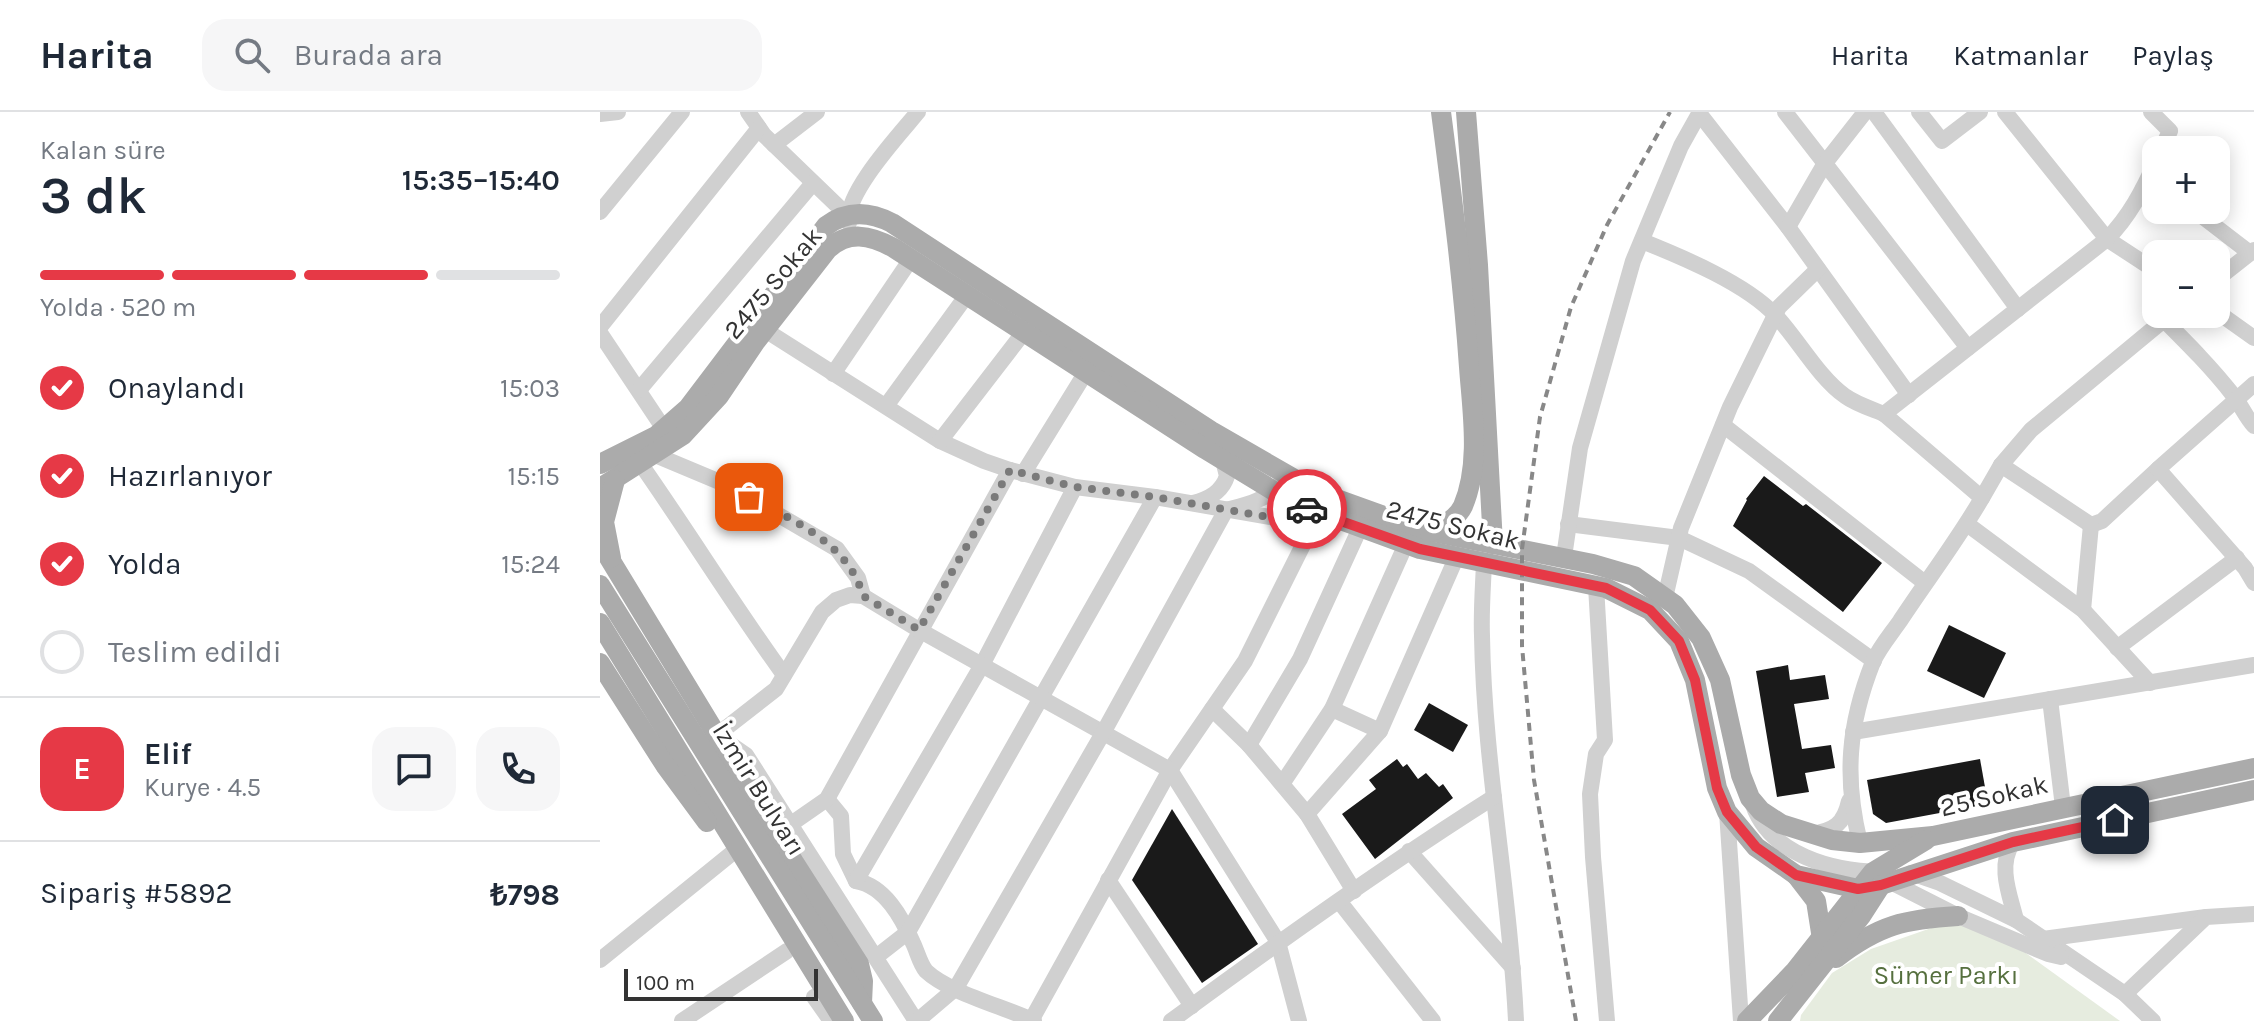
<!DOCTYPE html>
<html lang="tr">
<meta charset="utf-8">
<style>
:root{--surface:#fff;--page:#f6f6f7;--text:#1f2937;--muted:#747a83;--line:#e0e1e3;--accent:#e63946}
body{margin:0;font-family:Karla,sans-serif;background:var(--page);color:var(--text);height:100vh;display:flex;flex-direction:column;font-size:30px;white-space:nowrap}
*{box-sizing:border-box;margin:0}
p{font-size:26px;color:var(--muted)}
.icon{flex:none;width:44px;height:44px;fill:none;stroke:currentColor;stroke-width:2;stroke-linecap:round;stroke-linejoin:round}
.map{position:relative;flex:1;overflow:hidden}
.panel{display:flex;flex-direction:column;background:var(--surface);width:600px}
.panel>*{flex:none}
.fabs{position:absolute;left:1542px;top:24px;display:grid;gap:16px}
.fabs a{display:grid;place-items:center;width:88px;height:88px;border-radius:16px;background:var(--surface);box-shadow:0 4px 20px #0003;font-size:40px}
.scale{position:absolute;left:24px;bottom:20px;width:194px;box-sizing:border-box;padding-left:8px;border:4px solid #333;border-top:0;font-size:22px;line-height:28px;white-space:nowrap;color:#333;-webkit-text-stroke:6px #fff;paint-order:stroke}
.pin{position:absolute;display:grid;place-items:center;width:68px;height:68px;color:#fff;margin:-34px;border-radius:16px;box-shadow:0 4px 12px #0006}
.courier{position:absolute;display:grid;place-items:center;width:80px;height:80px;margin:-40px;border:6px solid #e63946;border-radius:50%;background:#fff;color:#222;box-shadow:0 2px 10px #0007}
.overview em{font-style:normal;font-weight:600}
.overview div{display:flex;flex-direction:column-reverse}
.overview{display:flex;align-items:center;justify-content:space-between;height:136px;padding:0 40px}
h1{font-size:52px;font-weight:600;line-height:60px}
.bar{display:grid;grid-template-columns:repeat(4,1fr);gap:12px 8px;align-content:center;height:96px;padding:0 40px}
.bar i{height:10px;border-radius:6px;background:var(--line)}
.bar .on{background:var(--accent)}
.bar p{grid-column:span 4}
.line{display:flex;align-items:center;gap:20px;padding:0 40px;border-top:2px solid var(--line)}
.line div{flex:1}
.round{display:grid;place-items:center;flex:none;width:84px;height:84px;border-radius:24px;background:var(--page)}
ol{padding:0 40px;list-style:none}
li{display:flex;align-items:center;gap:24px;height:88px}
li p{margin-inline-start:auto}
li .icon{padding:8px;border-radius:50%;background:var(--accent);color:#fff;stroke-width:4}
li:last-child{color:var(--muted)}
li i{width:44px;height:44px;border:4px solid var(--line);border-radius:50%}
header{display:flex;align-items:center;gap:48px;box-sizing:border-box;height:112px;padding:0 40px;background:var(--surface);border-bottom:2px solid var(--line)}
header strong{font-size:38px}
nav{display:flex;gap:44px;margin-inline-start:auto;font-size:28px}
.search{width:560px;height:72px;background:var(--page);display:flex;align-items:center;gap:20px;box-sizing:border-box;padding:0 28px;border-radius:24px;color:var(--muted);font-size:30px}
main{display:flex;flex:1;min-height:0}
.map>svg:first-child{display:block}
.green{fill:#e6ecdf}
.building{fill:#1a1a1a}
.lines{fill:none;stroke-linecap:round;stroke-linejoin:round}
.minor{stroke:#d0d0d0;stroke-width:16}
.major{stroke:#ababab;stroke-width:20}
.rail{stroke:#888;stroke-width:4;stroke-dasharray:8 6;stroke-linecap:butt}
.done{stroke:#7a7a7a;stroke-width:8;stroke-dasharray:0 14.4}
.route{stroke:#e63946;stroke-width:10}
.labels{text-anchor:middle;dominant-baseline:central;stroke-width:8;stroke-linejoin:round;paint-order:stroke}
.street-label{font-size:26px;fill:#333;stroke:#fff}
.park-label{font-size:26px;fill:#56703f;stroke:#fff}
</style>
<header>
<strong>Harita</strong>
<div class="search"><svg class="icon" aria-label="search" viewBox="0 0 24 24"><circle cx="10" cy="10" r="6"/><path d="M15 15l6 6"/></svg>Burada ara</div>
<nav><a>Harita</a><a>Katmanlar</a><a>Paylaş</a></nav>
</header>
<main>
<section class="panel">
<div class="overview"><div><h1>3 dk</h1><p>Kalan süre</p></div><em>15:35–15:40</em></div>
<div class="bar"><i class="on"></i><i class="on"></i><i class="on"></i><i></i><p>Yolda · 520 m</p></div>
<ol>
<li><svg class="icon" aria-label="check" viewBox="0 0 24 24"><path d="M5 12l5 5 9-10"/></svg>Onaylandı<p>15:03</p></li>
<li><svg class="icon" aria-label="check" viewBox="0 0 24 24"><path d="M5 12l5 5 9-10"/></svg>Hazırlanıyor<p>15:15</p></li>
<li><svg class="icon" aria-label="check" viewBox="0 0 24 24"><path d="M5 12l5 5 9-10"/></svg>Yolda<p>15:24</p></li>
<li><i></i>Teslim edildi</li>
</ol>
<div class="line" style="height:144px"><b class="round" style="background:var(--accent);color:#fff">E</b><div><b>Elif</b><p>Kurye · 4.5</p></div><a class="round"><svg class="icon" aria-label="chat" viewBox="0 0 24 24"><path d="M4 5h16v11H9l-5 4z"/></svg></a><a class="round"><svg class="icon" aria-label="phone" viewBox="0 0 24 24"><path d="M5 4h4l2 5-3 2q2 4 5 5l2-3 5 2v4C11 20 4 13 5 4z"/></svg></a></div>
<div class="line" style="height:104px"><div>Sipariş #5892</div><b>₺798</b></div>
</section>
<div class="map">
<svg width="1654" height="909" viewBox="0 0 1654 909">
<rect width="100%" height="100%" fill="#fff"/>
<polygon class="green" points="1337,814 1364,814 1423,839 1520,909 1200,909 1201,903 1232,861 1271,837"/>
<g class="building">
<polygon points="1164,364 1203,394 1206,392 1282,451 1243,500 1133,414 1147,388 1146,387"/>
<polygon points="1349,513 1406,541 1384,586 1327,559"/>
<polygon points="1188,553 1190,568 1225,563 1229,587 1194,592 1202,637 1231,633 1235,656 1205,661 1209,680 1177,685 1156,559"/>
<polygon points="829,591 868,613 853,640 814,618"/>
<polygon points="797,647 803,655 807,652 818,667 826,661 839,675 843,672 853,686 775,747 742,702 776,677 769,668"/>
<polygon points="1380,647 1388,692 1286,711 1273,702 1267,668"/>
<polygon points="572,697 658,832 602,871 532,768"/>
</g>
<g class="lines">
<g class="minor">
<polyline points="148,0 164,23 247,103"/>
<polyline points="1185,0 1368,236"/>
<polyline points="1274,0 1418,197"/>
<polyline points="1319,0 1342,29 1380,0"/>
<polyline points="1551,0 1570,19 1561,38"/>
<polyline points="1099,1 1188,115 1309,283"/>
<polyline points="0,2 18,0"/>
<polyline points="174,33 217,0"/>
<path d="M1556,49C1543,78 1529,105 1507,127L1556,159"/>
<polyline points="1594,98 1650,141"/>
<polyline points="0,100 82,0"/>
<path d="M249,111C243,83 299,23 318,0"/>
<polyline points="1188,115 1225,51 1265,0"/>
<path d="M1042,129C1082,145 1147,172 1176,204C1197,226 1219,266 1245,284C1256,292 1272,297 1284,302"/>
<polyline points="1616,168 1654,138"/>
<polyline points="1616,199 1654,226"/>
<path d="M1564,208C1588,232 1612,256 1633,283C1641,293 1645,304 1654,314"/>
<polyline points="0,215 159,16"/>
<polyline points="165,218 340,329 384,349 410,358 475,375 555,385 675,406 697,402 708,397 711,391"/>
<polyline points="0,221 64,317"/>
<polyline points="233,262 311,147"/>
<polyline points="39,278 213,71"/>
<polyline points="286,294 367,183"/>
<polyline points="1123,313 1325,471"/>
<polyline points="340,329 424,220"/>
<polyline points="53,342 127,373 237,437 258,466 263,484"/>
<path d="M40,351C89,421 134,494 184,563"/>
<polyline points="1401,353 1491,413 1502,409 1558,357 1645,456 1654,471"/>
<polyline points="1558,357 1654,272"/>
<polyline points="423,362 486,260"/>
<polyline points="1382,386 1401,353 1431,318 1571,202"/>
<path d="M593,391C609,387 622,380 627,364L623,348"/>
<polyline points="968,412 1079,426 1149,459 1274,549"/>
<polyline points="1367,412 1483,498 1550,571"/>
<polyline points="964,445 980,336 1033,149 1081,34 1100,0"/>
<path d="M884,451C883,475 881,500 882,524C884,653 910,780 916,909"/>
<polyline points="996,474 1005,628 996,642 990,682 993,745 1007,909"/>
<polyline points="1065,486 1081,416 1130,295 1179,195 1218,157"/>
<polyline points="1483,498 1491,413"/>
<polyline points="1517,536 1637,446"/>
<polyline points="1450,587 1463,695"/>
<polyline points="612,597 649,633 707,702 754,779"/>
<polyline points="732,597 780,619"/>
<polyline points="1253,620 1654,553"/>
<polyline points="649,633 700,547 760,416"/>
<polyline points="682,672 732,597 806,432"/>
<path d="M227,687L241,704L243,742L256,769C285,774 302,806 313,831C317,839 320,852 326,859C349,881 405,895 434,909"/>
<path d="M1153,693C1171,743 1232,759 1280,760"/>
<polyline points="1127,700 1141,909"/>
<polyline points="707,702 780,619 857,444"/>
<polyline points="191,712 227,687 410,358"/>
<path d="M1211,722C1234,719 1244,712 1249,689"/>
<path d="M1413,730C1397,754 1410,783 1416,808"/>
<path d="M1260,731C1244,666 1248,613 1273,550C1279,536 1291,522 1300,509C1327,468 1357,429 1382,386L1284,302L1507,127L1405,0"/>
<polyline points="809,739 913,856"/>
<polyline points="1311,761 1340,771 1416,808 1525,882 1553,909"/>
<polyline points="508,768 592,894"/>
<polyline points="256,769 382,553 475,375"/>
<polyline points="1291,770 1358,804 1448,842 1461,845"/>
<polyline points="739,789 833,909"/>
<polyline points="1443,827 1606,805"/>
<polyline points="276,845 308,820 555,385"/>
<polyline points="0,848 131,742"/>
<polyline points="1525,882 1606,805 1654,802"/>
<polyline points="214,885 231,909"/>
<polyline points="432,907 570,658 645,549 719,401"/>
<polyline points="82,909 187,839"/>
<polyline points="316,909 146,643 117,623 176,577 222,500 236,488 250,483 263,484 319,518 570,658 678,830 699,909"/>
<path d="M317,909L356,876L503,621L626,398C645,393 668,388 680,371"/>
<path d="M571,909C677,831 783,755 894,685"/>
</g>
<g class="major">
<polyline points="866,0 878,153 893,432"/>
<path d="M0,352L56,324L88,296L226,114C247,98 269,99 292,111L611,319L717,380L823,418L993,452L1034,464L1075,493L1101,526L1120,568L1141,663L1150,686L1161,699L1181,712L1232,728L1260,731L1333,724L1654,656"/>
<path d="M0,376L83,323L119,284L156,229L227,138C248,118 270,123 294,136L605,337L692,390L820,437L1006,476L1050,498L1079,529L1095,568L1117,676L1127,700L1156,735L1196,763L1258,777L1281,773L1413,730L1654,678"/>
<path d="M830,420C842,414 857,407 863,394C881,352 872,298 869,255C863,169 852,85 841,0"/>
<polyline points="0,431 195,752 259,852 263,869 262,891"/>
<polyline points="11,446 4,410 15,368"/>
<polyline points="0,473 273,909"/>
<polyline points="0,511 244,909"/>
<polyline points="0,551 65,653 107,710"/>
<polyline points="1196,763 1216,789 1222,827"/>
<path d="M1236,846C1279,813 1305,807 1358,804"/>
<polyline points="1147,909 1195,859 1273,760 1326,728"/>
<polyline points="1178,909 1261,804 1281,773"/>
</g>
<polyline class="rail" points="976,909 934,668 922,534 922,437 940,305 971,195 1007,113 1070,0"/>
</g>
<g class="lines">
<path class="done" d="M149,385C193,408 249,432 263,484L319,518L410,358L475,375L555,385L668,405L690,404L707,397"/>
<polyline class="route" points="707,397 820,437 1006,476 1050,498 1079,529 1095,568 1117,676 1127,700 1156,735 1196,763 1258,777 1281,773 1413,730 1515,708"/>
</g>
<g class="labels">
<g class="street-label">
<text transform="translate(173 171) rotate(-50)">2475 Sokak</text>
<text transform="translate(853 413) rotate(14)">2475 Sokak</text>
<text transform="translate(159 677) rotate(58)">İzmir Bulvarı</text>
<text transform="translate(1394 684) rotate(-13)">25 Sokak</text>
</g>
<g class="park-label">
<text x="1346" y="863">Sümer Parkı</text>
</g>
</g>
</svg>
<div class="fabs">
<a>+</a>
<a>−</a>
</div>
<div class="scale">100 m</div>
<div class="pin" style="left:149px;top:385px;background:#ea580c"><svg class="icon" aria-label="bag" viewBox="0 0 24 24"><path d="M5 8h14l-1 12H6zM9 8a3 3 0 0 1 6 0"/></svg></div>
<div class="pin" style="left:1515px;top:708px;background:#1f2937"><svg class="icon" aria-label="home" viewBox="0 0 24 24"><path d="M3 11l9-7 9 7M6 9v11h12V9"/></svg></div>
<div class="courier" style="left:707px;top:397px"><svg class="icon" aria-label="car" viewBox="0 0 24 24"><path d="M5 17H2v-5l4-1 3-4h7l3 4 3 1v5h-3M9 17h6M6 11h13"/><circle cx="7" cy="17" r="2"/><circle cx="17" cy="17" r="2"/></svg></div>
</div>
</main>
